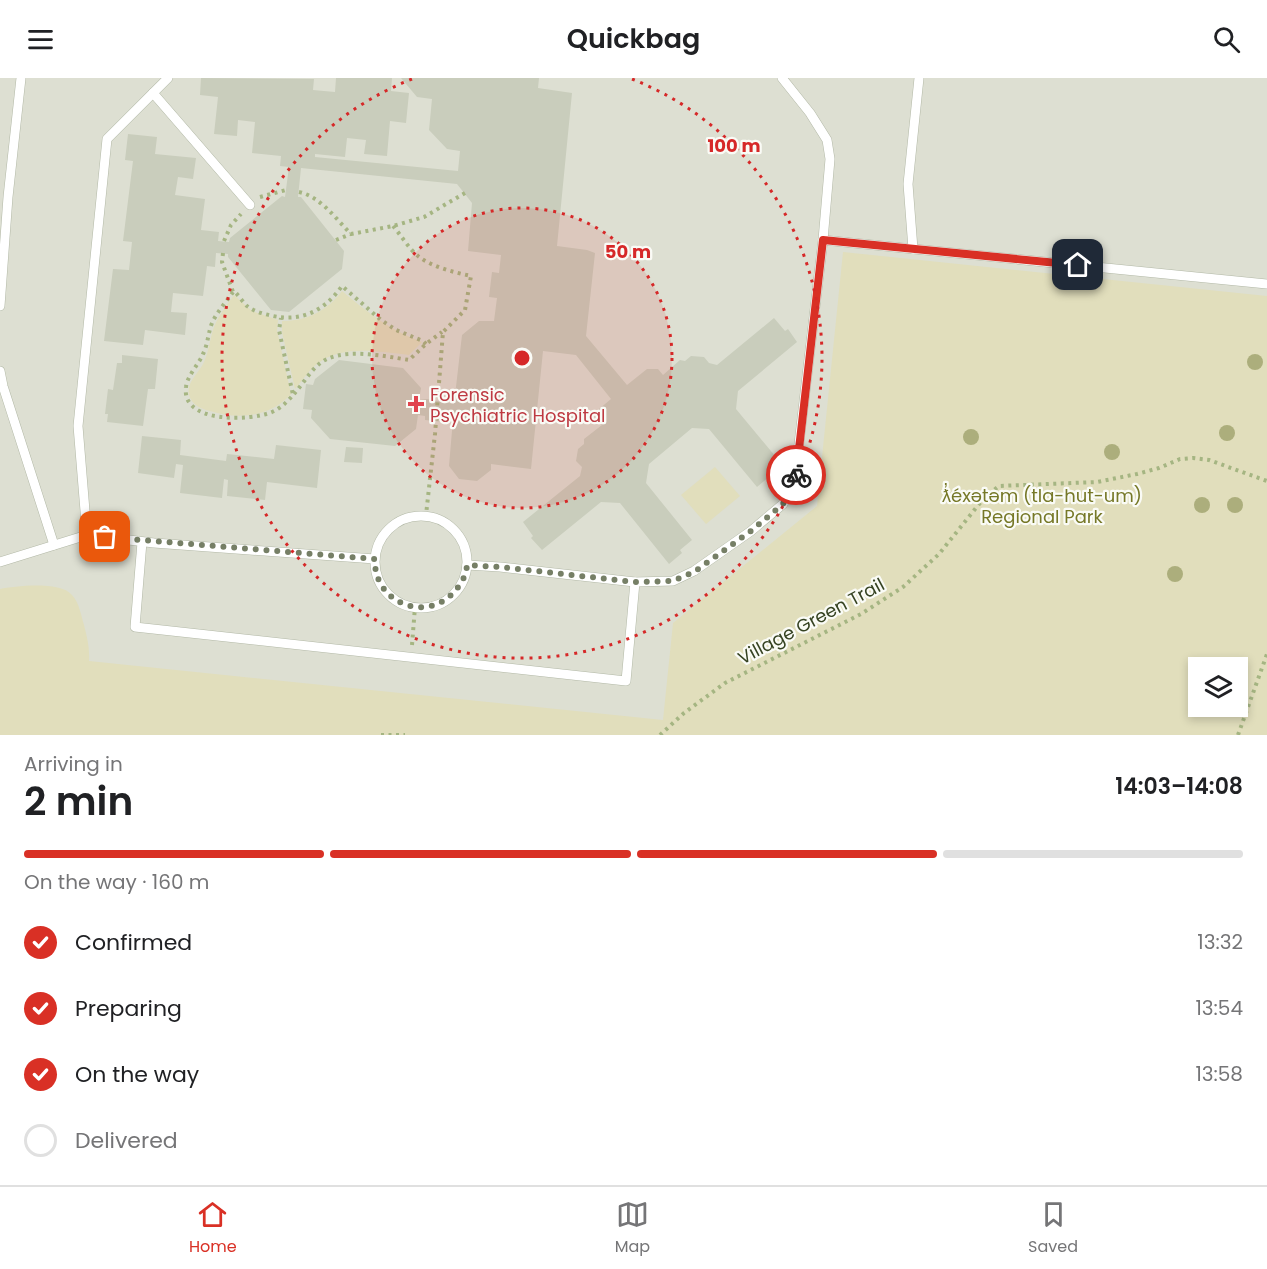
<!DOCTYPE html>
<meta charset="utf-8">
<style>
:root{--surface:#fff;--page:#f2f2f2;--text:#202124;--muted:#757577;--line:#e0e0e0;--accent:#d93025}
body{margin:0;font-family:Poppins,sans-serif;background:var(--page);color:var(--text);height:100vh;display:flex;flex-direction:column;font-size:22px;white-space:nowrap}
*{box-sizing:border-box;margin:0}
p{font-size:20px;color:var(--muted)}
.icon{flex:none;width:33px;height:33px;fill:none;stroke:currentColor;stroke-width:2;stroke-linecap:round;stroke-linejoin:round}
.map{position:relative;height:657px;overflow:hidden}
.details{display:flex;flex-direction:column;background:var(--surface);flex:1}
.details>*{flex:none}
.tools{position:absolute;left:1188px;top:579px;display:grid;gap:12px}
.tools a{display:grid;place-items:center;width:60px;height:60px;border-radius:0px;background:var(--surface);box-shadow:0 3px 9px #0003;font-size:30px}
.pin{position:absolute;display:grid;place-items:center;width:51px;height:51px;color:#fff;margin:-26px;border-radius:12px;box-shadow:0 3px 9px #0006}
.courier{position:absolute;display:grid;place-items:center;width:60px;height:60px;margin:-30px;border:4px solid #d93025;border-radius:50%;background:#fff;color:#222;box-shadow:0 2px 8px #0007}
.headline em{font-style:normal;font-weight:600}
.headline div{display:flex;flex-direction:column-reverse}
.headline{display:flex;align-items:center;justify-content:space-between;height:102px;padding:0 24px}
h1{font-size:39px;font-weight:600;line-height:45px}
.bar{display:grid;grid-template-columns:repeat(4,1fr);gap:9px 6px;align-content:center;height:72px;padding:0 24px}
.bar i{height:8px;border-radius:4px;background:var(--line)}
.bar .active{background:var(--accent)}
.bar p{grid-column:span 4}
ol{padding:0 24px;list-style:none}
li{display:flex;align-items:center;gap:18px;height:66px}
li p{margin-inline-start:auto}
li .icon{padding:6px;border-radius:50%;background:var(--accent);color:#fff;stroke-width:4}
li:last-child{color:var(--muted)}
li i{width:33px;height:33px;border:3px solid var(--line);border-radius:50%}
header{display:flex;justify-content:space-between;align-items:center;height:78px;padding:0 24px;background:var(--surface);font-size:27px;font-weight:600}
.tab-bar{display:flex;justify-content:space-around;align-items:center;height:84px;border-top:2px solid var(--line);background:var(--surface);font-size:16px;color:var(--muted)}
.tab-bar a{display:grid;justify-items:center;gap:3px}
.tab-bar .active{color:var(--accent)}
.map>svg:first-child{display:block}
.built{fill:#dddfd2}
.green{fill:#e1debc;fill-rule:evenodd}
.building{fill:#c9cdbc}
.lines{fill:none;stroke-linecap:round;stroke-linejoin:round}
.service-casing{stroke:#b2b8a6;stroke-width:10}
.path{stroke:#a5b582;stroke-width:4;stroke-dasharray:3 4.5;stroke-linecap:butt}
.service{stroke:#fff;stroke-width:9}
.tree{fill:#acae7c}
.done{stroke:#767f66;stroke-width:6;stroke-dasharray:0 10.8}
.route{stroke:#d93025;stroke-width:8}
.ring{fill:none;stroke:#d62828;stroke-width:3;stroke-dasharray:3 6}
.health-dot{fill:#e0444e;stroke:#fafbf6;stroke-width:2}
.labels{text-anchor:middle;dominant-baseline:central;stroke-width:4.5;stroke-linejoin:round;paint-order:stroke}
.health-label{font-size:18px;fill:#be3a42;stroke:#fafbf6;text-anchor:start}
.park-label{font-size:18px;fill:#767827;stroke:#fafbf6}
.street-label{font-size:18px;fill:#364322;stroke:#fafbf6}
.centre{fill:#d62828;stroke:#fafbf6;stroke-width:3}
.ring-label{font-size:18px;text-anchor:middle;font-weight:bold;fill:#d62828;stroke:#fafbf6;stroke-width:4.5;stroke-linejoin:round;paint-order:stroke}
</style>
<header><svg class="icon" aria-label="menu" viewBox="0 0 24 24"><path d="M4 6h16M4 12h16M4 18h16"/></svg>Quickbag<svg class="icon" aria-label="search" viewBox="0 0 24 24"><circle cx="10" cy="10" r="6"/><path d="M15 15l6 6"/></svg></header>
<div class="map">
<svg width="1267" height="657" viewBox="0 0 1267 657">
<rect width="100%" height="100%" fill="#edefe4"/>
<polygon class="built" points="0,0 1267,0 1267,219 822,433 665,645 0,577"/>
<g class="green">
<path d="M843,174L1267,218V657H0V511C16,508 60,503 72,517C79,524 81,537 84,547C87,559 90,571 89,583L663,642L673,545L817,428ZM1198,590H1238V628H1198Z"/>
<path d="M342,213C367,234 390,252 422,264L409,277C379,274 343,266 317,286C308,293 302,303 295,311L282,254V243C307,243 327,233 342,213Z"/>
<path d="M234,217L252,233L278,242L277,252L291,316C271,339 238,342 210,333C201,331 192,327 189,317C186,304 199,295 204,284C209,273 210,260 214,249C219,237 227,227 234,217Z"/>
<polygon points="715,389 740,418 706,446 681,417"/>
</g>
<g class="building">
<polygon points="201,0 314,1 313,12 335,14 336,0 392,0 391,13 409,15 406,45 390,43 387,78 364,76 366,62 347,60 345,79 315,76 315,79 458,93 460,73 447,71 429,52 432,21 417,19 401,0 539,0 538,10 572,15 557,168 587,172 595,175 586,258 627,307 647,291 658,291 663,297 680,282 685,283 691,278 704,279 709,285 717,287 774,240 785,253 788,251 797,264 738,313 736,331 785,390 772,400 770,398 757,409 709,351 692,350 649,386 646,405 692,462 680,472 682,475 669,486 620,425 601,424 542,472 531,460 533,458 523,444 580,398 582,389 576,383 578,371 584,366 584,361 602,347 598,341 599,331 611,321 576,277 543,273 531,391 491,386 491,392 477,403 459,401 449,388 453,341 445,339 444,344 425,342 425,338 418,337 416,351 395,368 330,361 311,340 312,332 303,331 306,306 313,307 315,301 339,282 403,290 421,310 419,322 427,321 454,326 462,257 479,243 494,243 497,220 489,219 492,194 499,195 501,177 468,173 472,125 457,106 301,90 298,119 301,119 344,173 342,191 289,234 271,232 228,179 228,176 216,175 215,189 207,188 203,218 173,215 171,234 187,235 185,257 145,252 143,267 104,263 113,191 129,192 132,164 123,163 133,83 125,82 128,56 157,59 155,76 196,80 193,101 178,99 175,117 205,121 201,152 219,154 218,163 229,164 230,160 282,118 285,119 289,89 280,88 281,78 252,75 255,44 238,42 237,58 214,56 218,19 200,17"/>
<polygon points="122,277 158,281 155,311 148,311 143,348 107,344 108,336 105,336 108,311 113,312 117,285 122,285"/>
<polygon points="142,358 181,362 180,377 226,383 227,376 274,381 276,367 321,372 317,410 267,404 265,422 227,418 228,402 224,401 222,420 180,415 183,387 176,386 174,400 138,395"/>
<polygon points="346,369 363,370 362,385 344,384"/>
</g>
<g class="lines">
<g class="service-casing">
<g id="service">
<polyline points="153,15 250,127"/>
<polyline points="823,162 1267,206"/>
<polyline points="913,171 908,106 919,0"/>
<polyline points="0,228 8,119 21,0"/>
<polyline points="0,293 3,308 54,467"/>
<circle cx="421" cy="484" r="46"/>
<polyline points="87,457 78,348 107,61 168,0"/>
<polyline points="142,464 135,549 626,603 635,504"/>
<polyline points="0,484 87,457 154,465 375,481"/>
<polyline points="467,487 500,489 635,504 673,503 694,493 751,453 783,426 795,400 823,162 830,81 827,62 810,35 782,0"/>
</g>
</g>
<g class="path">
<path d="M299,114C321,119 335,140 351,156L393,148L424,139L465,115"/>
<polyline points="260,119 286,112"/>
<path d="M393,148C401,157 409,171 418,178C432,189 453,194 471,198L465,232L443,254L435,356L426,437"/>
<polyline points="336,162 351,156"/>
<polyline points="224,163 231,147 241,136"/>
<path d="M223,175L222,184L233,214H235C239,218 243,224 247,228C255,234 264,236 273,238C303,244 325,232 342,208L381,242L396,252L423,263L426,266"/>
<path d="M233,214C226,224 217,234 212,245C208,255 208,266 203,276C199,286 187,298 186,309C181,346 251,343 272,334C281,330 287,324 293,317L279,252L281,240"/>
<path d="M294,316C302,307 309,295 318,287C338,268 384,278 409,282L426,266L442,254"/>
<polyline points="412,567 415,529"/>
<polyline points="381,657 405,657"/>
<polyline points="660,657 684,635 725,605 861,536 903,509 939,476 984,420 999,408 1097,404 1137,396 1159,390 1180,381 1193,380 1209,382 1267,403"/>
<polyline points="1238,657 1267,576"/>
</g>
<use href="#service" class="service"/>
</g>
<g class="tree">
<circle cx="1255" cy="284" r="8"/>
<circle cx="1227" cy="355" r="8"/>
<circle cx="971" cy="359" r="8"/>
<circle cx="1112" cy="374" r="8"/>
<circle cx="1202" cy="427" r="8"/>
<circle cx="1235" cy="427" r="8"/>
<circle cx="1175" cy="496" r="8"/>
</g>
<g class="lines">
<path class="done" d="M105,459L375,481C373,523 423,545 452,516C460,508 466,499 467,487L500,489L635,504L673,503L694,494L751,453L783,426L796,397"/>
<polyline class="route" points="796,397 823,162 1078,187"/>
</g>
<circle cx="522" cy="280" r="150" fill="#d62828" fill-opacity=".12"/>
<g class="ring">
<circle cx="522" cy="280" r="150"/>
<path d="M632 1A300 300 0 1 1 412 1"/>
</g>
<path class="health-dot" d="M413 317h6v6h6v6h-6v6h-6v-6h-6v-6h6z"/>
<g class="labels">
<g class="health-label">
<text x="430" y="316">Forensic<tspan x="430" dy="21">Psychiatric Hospital</tspan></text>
</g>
<g class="park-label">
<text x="1042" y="417">ƛ̓éxətəm (tla-hut-um)<tspan x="1042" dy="21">Regional Park</tspan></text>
</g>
<g class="street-label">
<text transform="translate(811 543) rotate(-28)">Village Green Trail</text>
</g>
</g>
<circle cx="522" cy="280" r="9" class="centre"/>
<g class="ring-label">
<text x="734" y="74">100 m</text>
<text x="628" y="180">50 m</text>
</g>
</svg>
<div class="tools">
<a><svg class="icon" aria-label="layers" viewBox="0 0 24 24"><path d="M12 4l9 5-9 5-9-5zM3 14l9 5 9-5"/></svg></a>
</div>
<div class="pin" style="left:105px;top:459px;background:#ea580c"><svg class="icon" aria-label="bag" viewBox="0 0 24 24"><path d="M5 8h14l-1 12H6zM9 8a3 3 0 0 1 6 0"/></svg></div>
<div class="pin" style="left:1078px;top:187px;background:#1f2937"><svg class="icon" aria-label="home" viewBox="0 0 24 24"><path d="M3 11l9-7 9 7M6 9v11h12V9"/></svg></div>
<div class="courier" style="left:796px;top:397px"><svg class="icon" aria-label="bike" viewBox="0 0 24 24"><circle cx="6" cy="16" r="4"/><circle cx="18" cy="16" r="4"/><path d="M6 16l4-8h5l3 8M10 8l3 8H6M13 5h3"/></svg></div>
</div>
<section class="details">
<div class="headline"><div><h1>2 min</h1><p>Arriving in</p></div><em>14:03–14:08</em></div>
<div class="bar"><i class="active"></i><i class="active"></i><i class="active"></i><i></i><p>On the way · 160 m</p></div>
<ol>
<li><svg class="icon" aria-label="check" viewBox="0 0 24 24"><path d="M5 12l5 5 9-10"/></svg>Confirmed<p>13:32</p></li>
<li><svg class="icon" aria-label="check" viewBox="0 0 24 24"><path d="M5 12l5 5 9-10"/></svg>Preparing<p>13:54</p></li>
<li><svg class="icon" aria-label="check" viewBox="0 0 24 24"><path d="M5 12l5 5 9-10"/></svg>On the way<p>13:58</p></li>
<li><i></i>Delivered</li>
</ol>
</section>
<nav class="tab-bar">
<a class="active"><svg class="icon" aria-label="home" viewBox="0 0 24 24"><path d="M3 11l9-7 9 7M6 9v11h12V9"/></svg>Home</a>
<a><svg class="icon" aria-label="map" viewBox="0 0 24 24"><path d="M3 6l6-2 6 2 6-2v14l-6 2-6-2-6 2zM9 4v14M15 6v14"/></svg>Map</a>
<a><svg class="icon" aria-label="saved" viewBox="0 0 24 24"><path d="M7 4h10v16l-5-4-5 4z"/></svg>Saved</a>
</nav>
